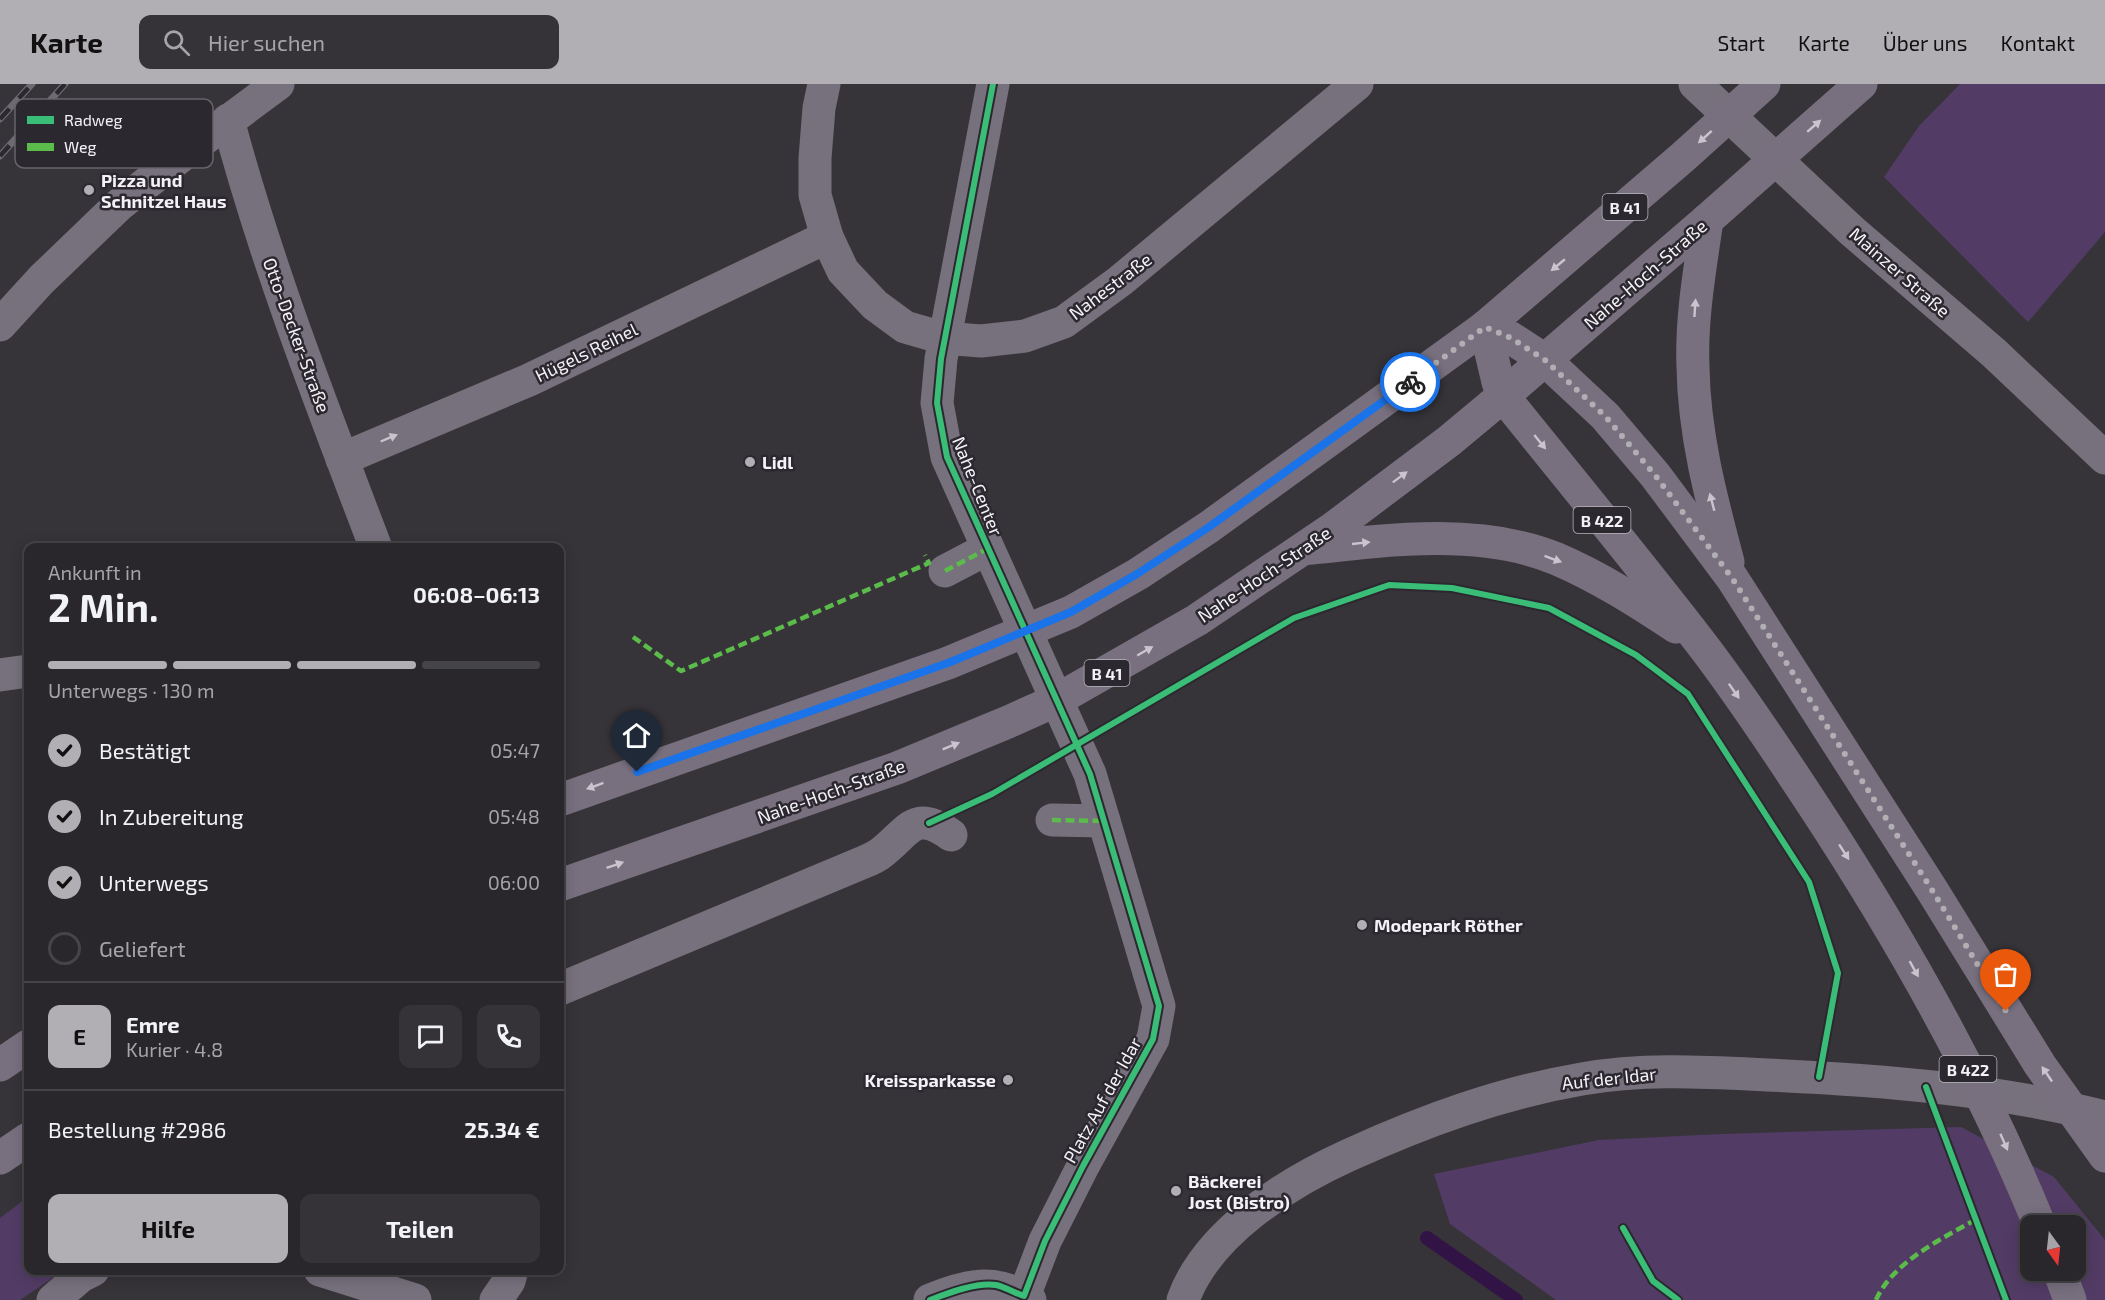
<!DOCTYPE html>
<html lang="de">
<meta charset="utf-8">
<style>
:root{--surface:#29272b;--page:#353337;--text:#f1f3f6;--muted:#a5a5a9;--line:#454447;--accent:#b2afb4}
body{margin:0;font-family:"Exo 2",sans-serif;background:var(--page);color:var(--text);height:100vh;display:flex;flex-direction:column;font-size:22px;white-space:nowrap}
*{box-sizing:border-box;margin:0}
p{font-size:20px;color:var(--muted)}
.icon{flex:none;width:33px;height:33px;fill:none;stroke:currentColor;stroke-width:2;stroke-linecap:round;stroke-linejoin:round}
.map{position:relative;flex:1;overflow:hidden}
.side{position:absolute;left:24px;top:459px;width:540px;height:732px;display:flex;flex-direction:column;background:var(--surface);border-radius:12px;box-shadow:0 3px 15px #0003,0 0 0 2px var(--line)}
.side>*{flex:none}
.needle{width:39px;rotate:165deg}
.buttons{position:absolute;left:2020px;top:1131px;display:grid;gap:12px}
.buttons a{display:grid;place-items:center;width:66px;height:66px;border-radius:12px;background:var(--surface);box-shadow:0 3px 15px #0003,0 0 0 2px var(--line);font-size:30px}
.pin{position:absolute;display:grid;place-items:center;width:51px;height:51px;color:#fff;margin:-62px -26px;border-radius:50% 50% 50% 0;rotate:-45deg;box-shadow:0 0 6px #0007}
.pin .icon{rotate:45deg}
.courier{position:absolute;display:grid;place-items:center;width:60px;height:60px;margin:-30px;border:4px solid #1a73e8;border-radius:50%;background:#fff;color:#222;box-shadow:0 2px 8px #0007}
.overview em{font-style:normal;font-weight:700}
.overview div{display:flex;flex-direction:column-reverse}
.overview{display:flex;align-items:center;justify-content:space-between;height:102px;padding:0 24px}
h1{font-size:39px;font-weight:700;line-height:45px}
.bar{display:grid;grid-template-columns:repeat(4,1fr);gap:9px 6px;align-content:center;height:72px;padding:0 24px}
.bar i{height:8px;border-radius:4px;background:var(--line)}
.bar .selected{background:var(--accent)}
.bar p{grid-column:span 4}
.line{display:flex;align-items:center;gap:15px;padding:0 24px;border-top:2px solid var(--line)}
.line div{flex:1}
.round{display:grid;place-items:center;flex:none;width:63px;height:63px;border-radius:12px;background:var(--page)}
ol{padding:0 24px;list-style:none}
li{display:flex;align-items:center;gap:18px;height:66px}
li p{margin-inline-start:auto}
li .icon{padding:6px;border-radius:50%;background:var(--accent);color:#111;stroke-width:4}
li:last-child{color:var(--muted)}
li i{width:33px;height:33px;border:3px solid var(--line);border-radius:50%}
.primary-button{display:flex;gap:12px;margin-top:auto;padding:12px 24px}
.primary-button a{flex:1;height:69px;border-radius:12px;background:var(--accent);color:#111;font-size:24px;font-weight:700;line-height:69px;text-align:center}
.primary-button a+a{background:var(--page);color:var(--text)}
header{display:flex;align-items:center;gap:36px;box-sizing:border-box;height:84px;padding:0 30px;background:var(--accent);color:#111}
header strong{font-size:28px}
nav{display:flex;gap:33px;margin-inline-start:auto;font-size:21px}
.search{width:420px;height:54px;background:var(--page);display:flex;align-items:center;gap:15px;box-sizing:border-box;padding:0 21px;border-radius:12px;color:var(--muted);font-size:22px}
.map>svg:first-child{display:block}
.green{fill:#523c65;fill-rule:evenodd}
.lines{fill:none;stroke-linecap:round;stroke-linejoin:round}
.stream{stroke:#321346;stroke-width:14}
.minor{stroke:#77707d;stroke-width:33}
.major{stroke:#78707f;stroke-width:33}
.rail-casing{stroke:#6e6a72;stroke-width:7}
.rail{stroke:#2c2830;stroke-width:4.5;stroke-dasharray:14;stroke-linecap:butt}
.quiet{stroke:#5cbc4b;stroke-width:4.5;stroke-dasharray:9 4.5;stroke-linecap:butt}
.cycleway-casing{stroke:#2c2830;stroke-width:10}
.cycleway{stroke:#3abd76;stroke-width:6}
.oneway{fill:#c9c4cd}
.oneway2{fill:#c8c4cc}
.done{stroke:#b2afb4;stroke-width:6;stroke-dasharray:0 10.8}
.route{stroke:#1a73e8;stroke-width:8}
.poi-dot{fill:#b2afb4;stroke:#2c2830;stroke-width:2}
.labels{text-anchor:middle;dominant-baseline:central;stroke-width:5;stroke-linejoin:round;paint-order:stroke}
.shield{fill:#2c2830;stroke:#b8b5bb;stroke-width:1.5}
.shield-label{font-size:16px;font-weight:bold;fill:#f4f1f7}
.poi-label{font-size:18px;font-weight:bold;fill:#f4f1f7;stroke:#2c2830;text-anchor:start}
.street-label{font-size:18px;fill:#f4f1f7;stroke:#2c2830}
.key{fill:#2c2830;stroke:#68646c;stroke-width:1.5}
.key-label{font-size:16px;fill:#f4f1f7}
</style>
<header>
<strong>Karte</strong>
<div class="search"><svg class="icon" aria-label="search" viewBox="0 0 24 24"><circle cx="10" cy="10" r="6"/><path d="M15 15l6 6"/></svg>Hier suchen</div>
<nav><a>Start</a><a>Karte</a><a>Über uns</a><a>Kontakt</a></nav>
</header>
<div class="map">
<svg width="2105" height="1216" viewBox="0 0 2105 1216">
<rect width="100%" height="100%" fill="#373439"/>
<g class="green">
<polygon points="1960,0 2105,0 2105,148 2028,238 1884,93 1919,42"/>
<path d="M1961,1043L2054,1093L2105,1156V1216H1556L1450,1140L1434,1090L1599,1056L1722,1050ZM2031,1142H2076V1186H2031Z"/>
<polygon points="28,1113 28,1186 63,1187 20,1216 0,1216 0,1134"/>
</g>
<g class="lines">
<polyline class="stream" points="1427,1154 1516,1216"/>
<g class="minor">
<polyline points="824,0 819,24 815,74 815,111 827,153 843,187 875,221 905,243 943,254 981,257 1025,252 1064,238 1120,197 1357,0"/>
<polyline points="993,0 941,275 937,319 947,373 1090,690 1159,922 1153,955 1083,1082 1045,1157 1024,1212"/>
<polyline points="1695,0 1852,147 1994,269 2105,374"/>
<path d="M228,36C267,182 322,322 376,464"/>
<polyline points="0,241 41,196 119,121 181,72 278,0"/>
<polyline points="342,375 529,296 827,153"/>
<polyline points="945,487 987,465"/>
<polyline points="0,591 28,587"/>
<polyline points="1052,736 1104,737"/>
<path d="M560,905L864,778C869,776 876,773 881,769C909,748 913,724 951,751"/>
<polyline points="320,1186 415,1216"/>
<polyline points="53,1216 81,1192 93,1186"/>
<polyline points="496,1216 509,1197 512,1186"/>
<path d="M930,1216C967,1201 994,1194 1030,1216"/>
<path d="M1183,1216C1207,1149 1287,1099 1349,1071C1424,1037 1500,1009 1582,995C1642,984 1706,988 1767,991C1880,996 1995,1005 2105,1033"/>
</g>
<g class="major">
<path d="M1707,136C1700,185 1691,234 1693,283C1694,350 1711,414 1728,478"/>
<path d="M1485,243L1498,298L1503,312C1569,394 1636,475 1700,558C1740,610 1777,666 1813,721C1901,855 1980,994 2040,1142"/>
<polyline points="1485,243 1511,254 1545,276 1605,332 1655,391 1732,494 1932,806 2040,981 2105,1072"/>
<path d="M1304,465C1384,456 1481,443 1557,475C1599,493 1638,518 1676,543"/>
<polyline points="560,716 948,579 1071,528 1138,490 1209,443 1485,243 1683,73 1764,0"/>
<polyline points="560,801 897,684 1008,638 1055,617 1197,536 1332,445 1449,357 1503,312 1707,136 1861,0"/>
<polyline points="0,981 28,962"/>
<polyline points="0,1074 28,1055"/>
<polyline points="2059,1186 2070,1216"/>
</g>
<g class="rail-casing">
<g id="rail">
<polyline points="0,35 32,0"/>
<polyline points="0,72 65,0"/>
</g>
</g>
<use href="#rail" class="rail"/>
<g class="quiet">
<polyline points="945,487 987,465"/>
<polyline points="633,553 681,587 929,479 925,471"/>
<polyline points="1052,736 1104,737"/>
<path d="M1876,1216C1892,1179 1941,1155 1975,1136"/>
</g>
<g class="cycleway-casing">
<g id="cycleway">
<polyline points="929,739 992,710 1294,534 1389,501 1452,504 1549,524 1636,571 1688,610 1809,798 1838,889 1819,993"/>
<polyline points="1926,1003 2006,1216"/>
<polyline points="1623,1144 1653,1197 1678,1216"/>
<path d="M930,1216C948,1209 977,1198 996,1201C1005,1203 1015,1209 1024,1212L1045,1157L1083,1082L1153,955L1159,922L1090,690L947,373L937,319L941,275L993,0"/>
</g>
</g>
<use href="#cycleway" class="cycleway"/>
</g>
<defs><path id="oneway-solid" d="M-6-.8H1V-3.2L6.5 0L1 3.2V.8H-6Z" transform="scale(1.5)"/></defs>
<g class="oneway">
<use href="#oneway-solid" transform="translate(1814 42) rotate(-41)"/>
<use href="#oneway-solid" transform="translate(1705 53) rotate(138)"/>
<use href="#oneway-solid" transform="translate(1558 181) rotate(140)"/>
<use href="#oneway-solid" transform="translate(1695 224) rotate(-86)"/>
<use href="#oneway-solid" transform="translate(1540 358) rotate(51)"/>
<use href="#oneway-solid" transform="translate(1400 393) rotate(-37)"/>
<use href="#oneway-solid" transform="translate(1712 418) rotate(-105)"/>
<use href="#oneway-solid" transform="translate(1361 459) rotate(-6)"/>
<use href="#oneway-solid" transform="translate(1553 475) rotate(20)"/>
<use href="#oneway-solid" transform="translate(1145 567) rotate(-30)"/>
<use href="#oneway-solid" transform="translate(1734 607) rotate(55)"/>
<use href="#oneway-solid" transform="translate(951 662) rotate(-22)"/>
<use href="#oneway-solid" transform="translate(595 702) rotate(160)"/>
<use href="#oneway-solid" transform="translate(1844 768) rotate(57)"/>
<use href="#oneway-solid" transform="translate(615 781) rotate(-19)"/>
<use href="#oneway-solid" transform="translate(1914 885) rotate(61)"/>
<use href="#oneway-solid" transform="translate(2047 990) rotate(-124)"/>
<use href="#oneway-solid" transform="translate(2004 1058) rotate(66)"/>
</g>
<use class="oneway2" href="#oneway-solid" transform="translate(389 354) rotate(-23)"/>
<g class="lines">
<polyline class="done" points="1410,298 1485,243 1511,254 1545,276 1605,332 1655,391 1732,494 1932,806 2006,927"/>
<polyline class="route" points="637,688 948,579 1071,528 1137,490 1209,443 1410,298"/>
</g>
<g class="poi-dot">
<circle cx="89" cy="106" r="6"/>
<circle cx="750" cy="378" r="6"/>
<circle cx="1362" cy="841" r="6"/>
<circle cx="1008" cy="996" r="6"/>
<circle cx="1176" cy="1107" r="6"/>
</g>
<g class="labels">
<g class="shield">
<rect x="1602.5" y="110" width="45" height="26" rx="4.5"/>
<rect x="1573.5" y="423" width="57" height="26" rx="4.5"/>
<rect x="1084.5" y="576" width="45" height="26" rx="4.5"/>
<rect x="1939.5" y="972" width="57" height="26" rx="4.5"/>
</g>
<g class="shield-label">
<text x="1625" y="123">B 41</text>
<text x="1602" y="436">B 422</text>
<text x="1107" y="589">B 41</text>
<text x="1968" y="985">B 422</text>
</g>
<g class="poi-label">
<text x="101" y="96">Pizza und<tspan x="101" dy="21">Schnitzel Haus</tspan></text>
<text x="762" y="378">Lidl</text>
<text x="1374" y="841">Modepark Röther</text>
<text x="996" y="996" text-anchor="end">Kreissparkasse</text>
<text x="1188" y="1097">Bäckerei<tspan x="1188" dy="21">Jost (Bistro)</tspan></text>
</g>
<g class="street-label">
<text transform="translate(1900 188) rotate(41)">Mainzer Straße</text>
<text transform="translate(1645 190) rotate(-41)">Nahe-Hoch-Straße</text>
<text transform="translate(1110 202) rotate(-37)">Nahestraße</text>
<text transform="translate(297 251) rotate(70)">Otto-Decker-Straße</text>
<text transform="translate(586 268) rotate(-26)">Hügels Reihel</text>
<text transform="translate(978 402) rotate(68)">Nahe-Center</text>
<text transform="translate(1264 490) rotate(-34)">Nahe-Hoch-Straße</text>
<text transform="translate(831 707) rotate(-20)">Nahe-Hoch-Straße</text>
<text transform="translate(1609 994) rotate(-6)">Auf der Idar</text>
<text transform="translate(1102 1016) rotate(-61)">Platz Auf der Idar</text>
</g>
</g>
<rect x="15" y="15" width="198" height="69" rx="9" class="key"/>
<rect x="27" y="32" width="27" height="8" fill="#3abd76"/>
<rect x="27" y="59" width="27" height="8" fill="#5cbc4b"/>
<g class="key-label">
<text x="64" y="42">Radweg</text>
<text x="64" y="69">Weg</text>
</g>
</svg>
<div class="buttons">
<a><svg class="needle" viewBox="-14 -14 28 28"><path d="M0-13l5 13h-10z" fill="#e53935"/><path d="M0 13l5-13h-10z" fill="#a5a5a9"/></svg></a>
</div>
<div class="pin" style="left:2006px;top:927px;background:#ea580c"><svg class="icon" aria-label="bag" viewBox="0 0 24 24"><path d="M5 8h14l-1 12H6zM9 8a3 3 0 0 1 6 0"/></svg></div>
<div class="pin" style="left:637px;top:688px;background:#1f2937"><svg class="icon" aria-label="home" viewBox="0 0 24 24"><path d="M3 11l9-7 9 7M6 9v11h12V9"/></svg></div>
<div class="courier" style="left:1410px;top:298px"><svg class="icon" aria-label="bike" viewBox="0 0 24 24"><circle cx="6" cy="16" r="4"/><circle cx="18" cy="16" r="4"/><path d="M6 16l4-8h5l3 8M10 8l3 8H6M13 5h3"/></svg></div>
<section class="side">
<div class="overview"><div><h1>2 Min.</h1><p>Ankunft in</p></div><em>06:08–06:13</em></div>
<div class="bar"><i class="selected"></i><i class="selected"></i><i class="selected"></i><i></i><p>Unterwegs · 130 m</p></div>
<ol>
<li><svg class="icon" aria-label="check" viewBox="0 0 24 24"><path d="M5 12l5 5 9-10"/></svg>Bestätigt<p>05:47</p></li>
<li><svg class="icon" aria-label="check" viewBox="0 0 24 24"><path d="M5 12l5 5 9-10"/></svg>In Zubereitung<p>05:48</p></li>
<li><svg class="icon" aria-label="check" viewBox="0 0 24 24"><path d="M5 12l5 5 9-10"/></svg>Unterwegs<p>06:00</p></li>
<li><i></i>Geliefert</li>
</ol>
<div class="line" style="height:108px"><b class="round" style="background:var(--accent);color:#111">E</b><div><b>Emre</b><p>Kurier · 4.8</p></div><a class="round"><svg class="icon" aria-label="chat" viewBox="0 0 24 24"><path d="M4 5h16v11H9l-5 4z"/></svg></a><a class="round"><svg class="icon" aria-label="phone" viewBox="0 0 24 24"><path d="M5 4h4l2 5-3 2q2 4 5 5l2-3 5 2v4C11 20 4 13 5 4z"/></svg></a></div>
<div class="line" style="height:78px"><div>Bestellung #2986</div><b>25.34 €</b></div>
<div class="primary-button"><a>Hilfe</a><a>Teilen</a></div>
</section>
</div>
